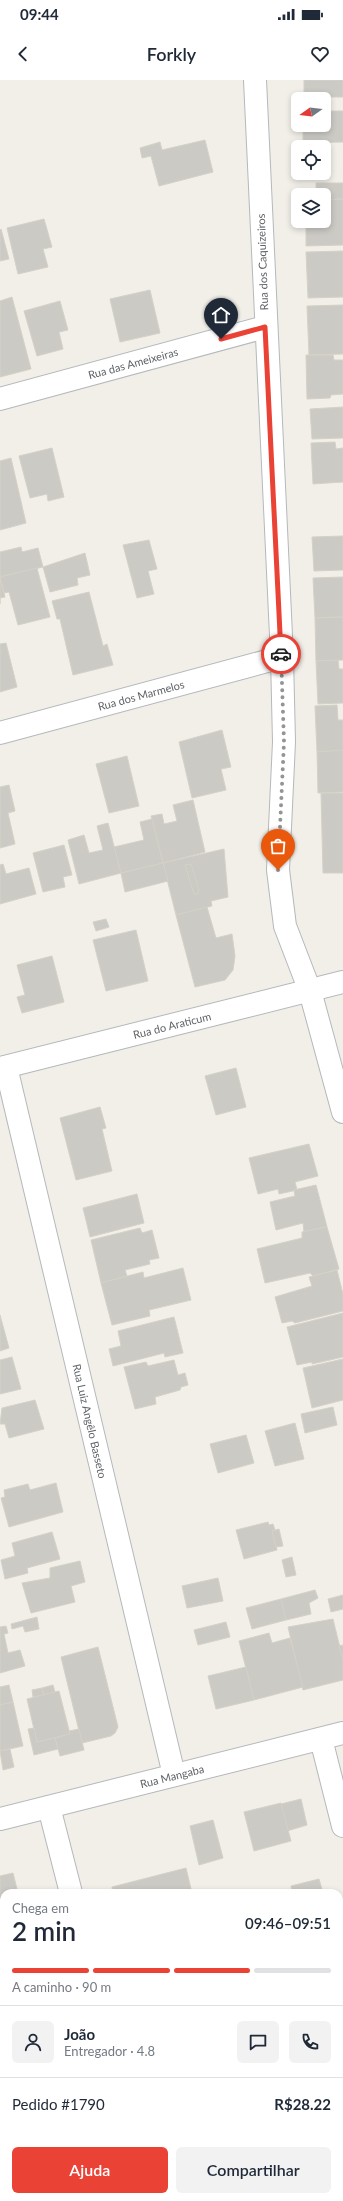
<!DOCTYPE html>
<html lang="pt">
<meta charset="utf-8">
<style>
:root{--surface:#fff;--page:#f2f2f3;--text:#1f2937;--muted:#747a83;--line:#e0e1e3;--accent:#ea4335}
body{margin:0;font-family:Lato,sans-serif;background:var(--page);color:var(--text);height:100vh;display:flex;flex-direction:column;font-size:15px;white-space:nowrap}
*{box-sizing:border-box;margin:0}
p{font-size:13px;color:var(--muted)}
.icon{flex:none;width:22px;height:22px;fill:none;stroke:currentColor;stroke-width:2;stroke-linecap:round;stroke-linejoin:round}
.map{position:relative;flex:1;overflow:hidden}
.drawer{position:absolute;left:0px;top:1809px;width:343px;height:312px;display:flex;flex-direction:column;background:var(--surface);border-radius:12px 12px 0 0;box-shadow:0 2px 6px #0003}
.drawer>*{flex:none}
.needle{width:26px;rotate:256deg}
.fabs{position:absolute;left:291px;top:12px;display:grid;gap:8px}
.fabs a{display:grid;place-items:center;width:40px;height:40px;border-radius:6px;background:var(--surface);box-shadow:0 2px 6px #0003;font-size:20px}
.pin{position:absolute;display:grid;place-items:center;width:34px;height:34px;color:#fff;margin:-41px -17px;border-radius:50% 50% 50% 0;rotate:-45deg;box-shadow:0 0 4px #0007}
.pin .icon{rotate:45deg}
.courier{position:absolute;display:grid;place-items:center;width:40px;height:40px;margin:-20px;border:3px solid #ea4335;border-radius:50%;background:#fff;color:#222;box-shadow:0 1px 5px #0007}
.summary em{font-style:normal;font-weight:600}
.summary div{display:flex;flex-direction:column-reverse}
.summary{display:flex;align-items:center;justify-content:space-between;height:68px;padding:0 12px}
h1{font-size:26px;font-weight:600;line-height:30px}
.bar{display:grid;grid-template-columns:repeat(4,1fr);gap:6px 4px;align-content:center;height:48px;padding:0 12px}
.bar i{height:5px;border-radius:3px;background:var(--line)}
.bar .active{background:var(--accent)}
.bar p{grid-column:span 4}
.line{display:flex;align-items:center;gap:10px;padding:0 12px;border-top:1px solid var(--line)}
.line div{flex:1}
.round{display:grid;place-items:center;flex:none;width:42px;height:42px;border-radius:6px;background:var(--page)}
.button{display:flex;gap:8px;margin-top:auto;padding:8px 12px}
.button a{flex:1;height:46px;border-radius:6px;background:var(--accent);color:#fff;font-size:16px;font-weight:600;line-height:46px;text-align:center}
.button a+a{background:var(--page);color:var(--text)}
.status{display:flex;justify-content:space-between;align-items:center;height:28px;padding:0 20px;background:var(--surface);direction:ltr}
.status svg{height:11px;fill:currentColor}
header{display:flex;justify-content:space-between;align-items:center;height:52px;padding:0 12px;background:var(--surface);font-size:18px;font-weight:600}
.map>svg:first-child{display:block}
.building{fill:#cccac5;stroke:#d6d1c6}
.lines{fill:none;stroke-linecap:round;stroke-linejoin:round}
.street-casing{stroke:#b5b8bc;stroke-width:24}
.street{stroke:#fff;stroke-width:22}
.done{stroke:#929495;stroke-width:4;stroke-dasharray:0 7.2}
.route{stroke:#ea4335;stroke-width:5}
.labels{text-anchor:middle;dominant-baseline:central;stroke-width:3;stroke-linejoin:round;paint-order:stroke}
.street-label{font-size:11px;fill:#5f6368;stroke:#fff}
</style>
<div class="status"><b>09:44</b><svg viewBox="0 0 49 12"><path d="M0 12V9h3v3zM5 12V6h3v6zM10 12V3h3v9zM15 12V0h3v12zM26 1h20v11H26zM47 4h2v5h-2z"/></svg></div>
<header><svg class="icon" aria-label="back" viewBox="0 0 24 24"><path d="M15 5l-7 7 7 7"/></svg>Forkly<svg class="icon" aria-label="heart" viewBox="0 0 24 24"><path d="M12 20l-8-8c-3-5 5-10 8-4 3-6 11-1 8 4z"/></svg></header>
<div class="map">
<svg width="343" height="2121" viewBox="0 0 343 2121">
<rect width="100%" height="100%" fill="#f1efe8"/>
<g class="building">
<rect x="304" y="0" width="39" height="17"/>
<rect x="302" y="17" width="21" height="2"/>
<polygon points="324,29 324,31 343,31 343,62 303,63 303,45 324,45"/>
<polygon points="205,60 213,92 159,106 151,76 142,78 140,68 160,62 162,70"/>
<polygon points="316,103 343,103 343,119 324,120 324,115 316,115"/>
<polygon points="343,119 343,165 306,166 306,141 324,141 324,120"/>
<polygon points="44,139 52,167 43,169 48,187 18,194 7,148"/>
<polygon points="1,149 9,179 0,181 0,150"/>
<polygon points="343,171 343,217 308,218 306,172"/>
<polygon points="150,210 160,253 120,262 110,219"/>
<polygon points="12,217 31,289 0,297 0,221"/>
<polygon points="60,221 68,250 59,252 63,269 37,276 24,231"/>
<polygon points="343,225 343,274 309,275 307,226"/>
<polygon points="306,275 333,275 334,280 343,280 343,314 331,315 330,318 307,319"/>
<polygon points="343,327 343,358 312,359 310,329"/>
<polygon points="335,362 336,369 343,368 343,402 313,404 311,363"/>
<polygon points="52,368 64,417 48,421 47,414 30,418 19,376"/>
<polygon points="11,378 26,443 0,450 0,381"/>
<polygon points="343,456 343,490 314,491 312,457"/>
<polygon points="149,460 157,489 148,491 154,514 137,518 123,465"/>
<polygon points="21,467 22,472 38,468 43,487 0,497 0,472"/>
<polygon points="85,473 90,495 77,498 78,505 50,512 43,487"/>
<polygon points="37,488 50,537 18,545 9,512 4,513 0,497"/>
<polygon points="343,497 343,537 315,538 313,498"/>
<polygon points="0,499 5,517 0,518 0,524"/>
<polygon points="89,512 103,566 107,564 113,585 73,595 60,539 57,539 52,521"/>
<polygon points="343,537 343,580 316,581 315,538"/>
<polygon points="6,563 17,607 0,612 0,564"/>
<polygon points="338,580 339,589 343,589 343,623 318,624 316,581"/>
<polygon points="337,625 338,640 343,640 343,671 317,672 315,626"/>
<polygon points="222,650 231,687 221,689 226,710 192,718 179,662"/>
<polygon points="343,670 343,712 318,713 317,672"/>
<polygon points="127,676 139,726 109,733 96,684"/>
<polygon points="9,705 15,731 8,733 15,764 0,768 0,707"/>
<polygon points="321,713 343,713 343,793 323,793"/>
<polygon points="193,720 205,772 163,783 151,736 162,734 164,744 177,741 173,725"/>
<polygon points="152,739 163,783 121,793 114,767 144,760 140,742"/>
<polygon points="108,743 121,793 79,804 68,760 84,755 89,773 103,770 97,746"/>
<polygon points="64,765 72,795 63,797 65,807 43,812 33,773"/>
<polygon points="224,769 228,817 211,821 212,826 176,835 163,783"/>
<polygon points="163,783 168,801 125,812 121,793"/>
<polygon points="3,784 6,794 29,788 36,814 0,824 0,785"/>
<polygon points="191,784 199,810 198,814 194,814 185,785"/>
<polygon points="207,827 216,858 232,854 235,876 233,890 225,900 195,907 176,835"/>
<polygon points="106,839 109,847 96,851 93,842"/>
<polygon points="136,850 148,901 106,911 93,860"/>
<polygon points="52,876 64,922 22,933 17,917 25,915 17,885"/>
<polygon points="236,988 246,1027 216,1035 205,996"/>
<polygon points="100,1027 106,1048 102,1049 112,1091 76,1100 60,1038"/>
<polygon points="309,1064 318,1096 295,1102 297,1110 279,1114 278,1109 258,1114 249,1078"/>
<polygon points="316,1105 327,1147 304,1152 303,1143 276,1150 270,1122 295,1116 294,1110"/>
<polygon points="137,1114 144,1143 90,1157 83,1128"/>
<polygon points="327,1147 339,1189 313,1196 310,1193 265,1203 257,1169 302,1158 302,1152"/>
<polygon points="140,1148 142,1153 152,1150 159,1178 149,1180 150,1184 125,1190 127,1196 101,1203 91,1160"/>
<polygon points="183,1188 191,1220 149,1230 150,1236 112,1245 101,1203 143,1192 144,1198"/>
<polygon points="337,1190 343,1214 343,1231 295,1243 292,1241 282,1243 275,1217 312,1206 309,1197"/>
<polygon points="343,1233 343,1277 312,1284 312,1282 297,1285 287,1247"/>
<polygon points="0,1235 9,1268 0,1271"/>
<polygon points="174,1237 183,1273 165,1277 164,1273 113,1286 109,1269 121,1266 118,1251"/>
<polygon points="12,1277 21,1309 0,1314 0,1280"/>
<polygon points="343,1279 343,1320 312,1328 303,1288"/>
<polygon points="174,1280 178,1295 185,1293 188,1305 181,1307 180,1310 155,1317 156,1324 135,1329 124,1287 146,1282 148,1286"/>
<polygon points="35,1320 44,1349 9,1358 5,1344 0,1344 2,1328"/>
<polygon points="333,1327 337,1345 305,1353 301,1334"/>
<polygon points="295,1343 304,1379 275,1386 265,1351"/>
<polygon points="246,1355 254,1383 218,1393 210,1364"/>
<polygon points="56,1403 63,1432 9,1447 1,1418 5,1417 4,1410 28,1404 30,1410"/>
<polygon points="268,1442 269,1445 273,1444 275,1450 272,1451 277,1470 244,1479 236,1450"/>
<polygon points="279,1449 283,1466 276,1467 272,1451"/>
<polygon points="52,1452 60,1479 27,1488 28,1493 5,1499 1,1480 15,1476 12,1463"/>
<polygon points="292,1477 296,1495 286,1497 282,1480"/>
<polygon points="80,1481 85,1502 71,1506 75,1522 31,1533 22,1503 50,1498 50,1488"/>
<polygon points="218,1498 223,1521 187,1528 182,1506"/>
<polygon points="315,1510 318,1518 309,1523 311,1534 286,1540 281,1519"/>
<polygon points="343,1515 343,1529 331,1532 328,1519"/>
<polygon points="281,1519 286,1540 252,1549 246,1528"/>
<polygon points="37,1537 39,1549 25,1552 23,1546 12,1549 11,1544"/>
<polygon points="333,1539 343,1580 343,1600 303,1610 288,1547"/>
<polygon points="226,1542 230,1557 198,1565 194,1550"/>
<polygon points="6,1546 8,1553 4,1554 8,1573 20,1570 25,1586 0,1593 0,1547"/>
<polygon points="269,1553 272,1563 290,1558 303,1607 254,1620 239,1561"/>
<polygon points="343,1565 343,1580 339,1566"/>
<polygon points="98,1567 118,1647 115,1653 111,1656 82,1663 61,1577"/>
<polygon points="246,1587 254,1620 216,1629 208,1596"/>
<polygon points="9,1605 13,1622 0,1625 0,1607"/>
<polygon points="53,1605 55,1612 44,1615 42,1608"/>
<polygon points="42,1608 44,1615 33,1617 32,1610"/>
<polygon points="59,1611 70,1654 37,1662 27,1619"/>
<polygon points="13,1622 23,1666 0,1671 0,1625"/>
<polygon points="34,1648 37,1662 55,1658 58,1669 34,1675 28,1649"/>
<polygon points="79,1649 84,1670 60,1676 55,1658 70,1654 69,1651"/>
<polygon points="10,1669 14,1687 3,1690 0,1671"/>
<polygon points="301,1719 307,1745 287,1751 281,1724"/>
<polygon points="281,1723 291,1761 254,1771 244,1732"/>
<polygon points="213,1740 223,1778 199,1785 190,1746"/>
<polygon points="186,1788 192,1813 113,1813 112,1807"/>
<polygon points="13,1793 18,1813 4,1813 4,1834 0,1835 0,1796"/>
<polygon points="319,1799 323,1813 292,1813 291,1806"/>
<polygon points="4,1840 4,1874 0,1875 0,1841"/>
<polygon points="4,1884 4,1924 0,1925 0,1897 4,1896 1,1885"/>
<polygon points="4,1933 4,1964 0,1965 0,1934"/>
<polygon points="343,1978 343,2013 339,2014 339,1979"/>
<polygon points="4,2004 4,2014 0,2015 0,2005"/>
<polygon points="4,2014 4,2061 0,2062 0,2015"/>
<polygon points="343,2025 343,2063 339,2064 339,2026"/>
<polygon points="4,2061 4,2109 3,2109 0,2098 0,2062"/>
<polygon points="343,2067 343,2115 339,2116 339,2068"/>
<polygon points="32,2117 89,2117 90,2119 113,2117 114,2121 33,2121"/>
<polygon points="260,2117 287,2117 288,2121 261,2121"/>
<polygon points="287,2117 316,2117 317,2121 288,2121"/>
</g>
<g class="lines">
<g class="street-casing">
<g id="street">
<polyline points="255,0 282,577 284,662 278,790 285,846 310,911 343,1032"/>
<polyline points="0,319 265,247"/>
<polyline points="0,653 282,577"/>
<polyline points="6,987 174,1695"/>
<polyline points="0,988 343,902"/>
<polyline points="321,1659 343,1746"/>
<polyline points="49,1727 71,1813"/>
<polyline points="0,1739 343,1653"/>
<polyline points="151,2117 152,2121"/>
</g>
</g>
<use href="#street" class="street"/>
</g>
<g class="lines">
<polyline class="done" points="278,790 284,662 281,574"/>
<polyline class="route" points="221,259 265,247 281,574"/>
</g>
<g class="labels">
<g class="street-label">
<text transform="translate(262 182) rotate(-92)">Rua dos Caquizeiros</text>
<text transform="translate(133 283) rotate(-15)">Rua das Ameixeiras</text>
<text transform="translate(141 615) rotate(-15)">Rua dos Marmelos</text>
<text transform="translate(172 945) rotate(-14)">Rua do Araticum</text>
<text transform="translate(90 1341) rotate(77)">Rua Luiz Angêlo Basseto</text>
<text transform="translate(172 1696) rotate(-14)">Rua Mangaba</text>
</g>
</g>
</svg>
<div class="fabs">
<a><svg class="needle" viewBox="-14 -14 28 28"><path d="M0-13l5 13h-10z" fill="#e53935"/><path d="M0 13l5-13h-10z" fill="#747a83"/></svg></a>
<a><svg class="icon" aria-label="locate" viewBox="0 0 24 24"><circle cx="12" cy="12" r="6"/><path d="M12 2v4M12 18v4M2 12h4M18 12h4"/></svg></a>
<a><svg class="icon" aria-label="layers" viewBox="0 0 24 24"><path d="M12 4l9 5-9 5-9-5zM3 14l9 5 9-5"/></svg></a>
</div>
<div class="pin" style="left:278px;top:790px;background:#ea580c"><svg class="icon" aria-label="bag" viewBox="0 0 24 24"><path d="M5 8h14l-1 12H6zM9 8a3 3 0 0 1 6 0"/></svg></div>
<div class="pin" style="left:221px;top:259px;background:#1f2937"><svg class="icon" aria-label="home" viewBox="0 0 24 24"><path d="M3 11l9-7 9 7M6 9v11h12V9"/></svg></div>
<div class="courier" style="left:281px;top:574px"><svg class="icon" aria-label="car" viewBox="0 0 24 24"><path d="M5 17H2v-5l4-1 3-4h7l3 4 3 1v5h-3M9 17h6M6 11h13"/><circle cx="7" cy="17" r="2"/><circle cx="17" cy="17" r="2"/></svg></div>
<section class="drawer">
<div class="summary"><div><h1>2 min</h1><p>Chega em</p></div><em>09:46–09:51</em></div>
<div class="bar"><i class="active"></i><i class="active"></i><i class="active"></i><i></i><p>A caminho · 90 m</p></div>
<div class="line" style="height:72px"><a class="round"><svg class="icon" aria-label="person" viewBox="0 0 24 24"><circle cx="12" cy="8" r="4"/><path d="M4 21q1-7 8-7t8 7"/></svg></a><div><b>João</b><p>Entregador · 4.8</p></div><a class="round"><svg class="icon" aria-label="chat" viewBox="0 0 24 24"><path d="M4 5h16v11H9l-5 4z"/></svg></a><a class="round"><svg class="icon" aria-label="phone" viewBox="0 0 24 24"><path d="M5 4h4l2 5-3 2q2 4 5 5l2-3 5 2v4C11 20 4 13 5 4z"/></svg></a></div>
<div class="line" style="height:52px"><div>Pedido #1790</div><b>R$28.22</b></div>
<div class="button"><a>Ajuda</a><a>Compartilhar</a></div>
</section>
</div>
